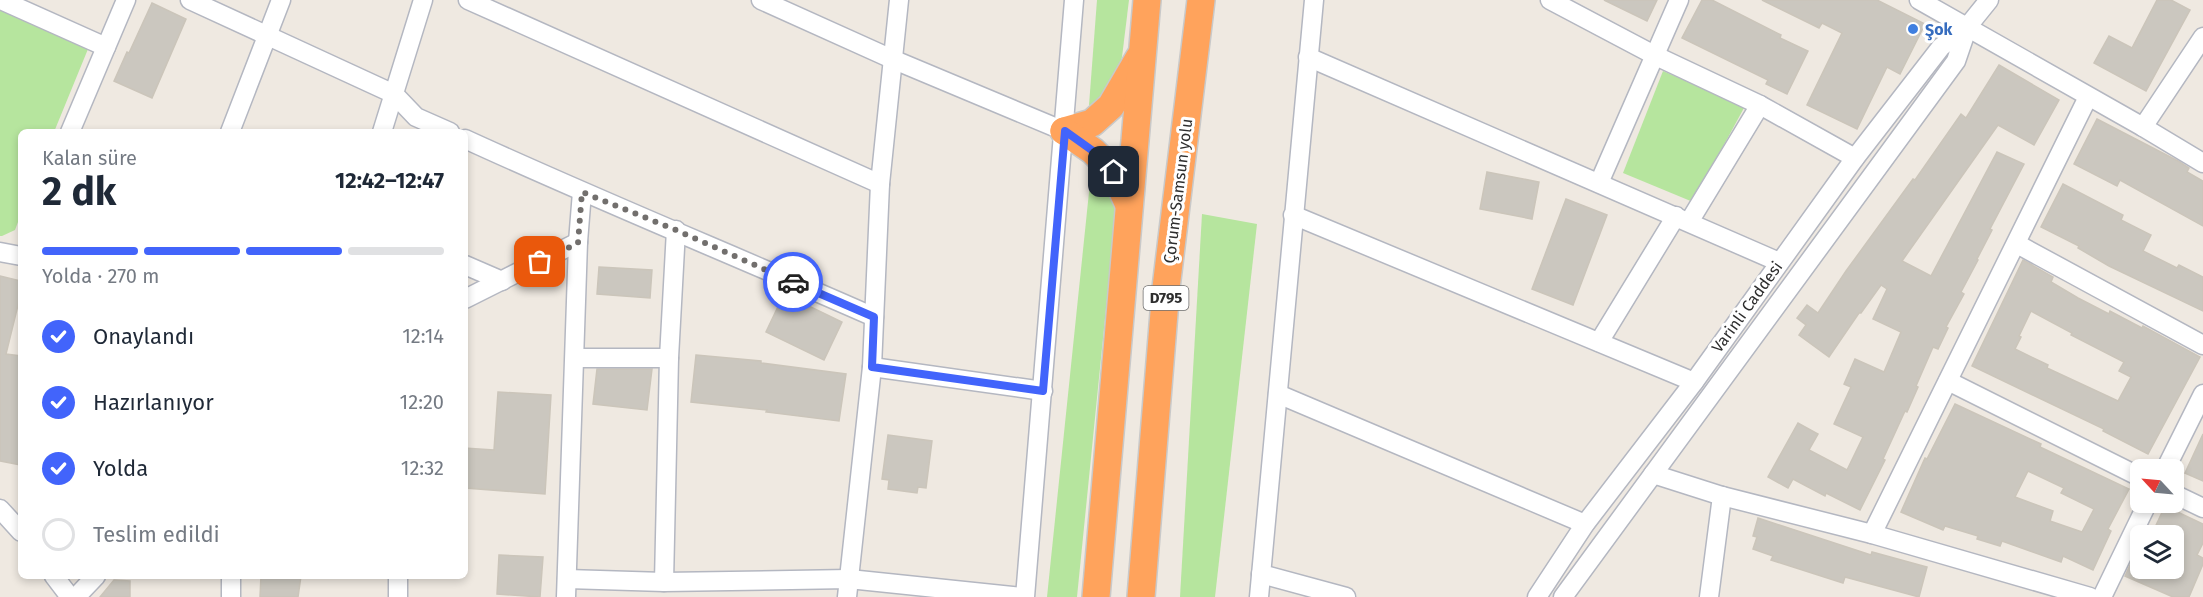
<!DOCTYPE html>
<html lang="tr">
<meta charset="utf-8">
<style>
:root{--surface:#fff;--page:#f6f6f7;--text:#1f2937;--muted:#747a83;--line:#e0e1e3;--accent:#4264fb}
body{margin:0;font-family:"Fira Sans",sans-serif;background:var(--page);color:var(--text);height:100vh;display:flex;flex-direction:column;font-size:22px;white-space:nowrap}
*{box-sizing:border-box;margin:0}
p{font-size:20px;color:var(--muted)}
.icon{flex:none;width:33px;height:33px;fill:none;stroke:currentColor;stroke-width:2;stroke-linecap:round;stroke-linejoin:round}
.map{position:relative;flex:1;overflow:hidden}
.panel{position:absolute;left:18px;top:129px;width:450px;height:450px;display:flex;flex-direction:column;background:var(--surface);border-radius:9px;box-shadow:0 3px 9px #0003}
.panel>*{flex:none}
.needle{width:39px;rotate:296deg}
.controls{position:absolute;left:2130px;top:459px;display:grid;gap:12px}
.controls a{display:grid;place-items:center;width:54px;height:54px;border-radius:9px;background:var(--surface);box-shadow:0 3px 9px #0003;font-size:30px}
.pin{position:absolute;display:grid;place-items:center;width:51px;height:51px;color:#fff;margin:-26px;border-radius:12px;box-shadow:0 3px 9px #0006}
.courier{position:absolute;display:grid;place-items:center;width:60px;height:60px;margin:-30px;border:4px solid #4264fb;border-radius:50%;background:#fff;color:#222;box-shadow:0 2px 8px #0007}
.summary em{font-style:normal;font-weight:700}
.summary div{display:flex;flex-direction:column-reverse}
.summary{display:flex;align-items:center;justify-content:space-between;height:102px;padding:0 24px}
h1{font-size:39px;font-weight:700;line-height:45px}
.bar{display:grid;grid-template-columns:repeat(4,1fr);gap:9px 6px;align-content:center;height:72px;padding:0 24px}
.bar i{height:8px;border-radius:4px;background:var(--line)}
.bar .selected{background:var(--accent)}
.bar p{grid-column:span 4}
ol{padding:0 24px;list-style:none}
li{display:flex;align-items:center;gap:18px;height:66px}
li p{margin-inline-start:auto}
li .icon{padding:6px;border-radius:50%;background:var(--accent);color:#fff;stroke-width:4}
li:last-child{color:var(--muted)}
li i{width:33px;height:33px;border:3px solid var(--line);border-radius:50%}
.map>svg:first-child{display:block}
.green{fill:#b6e59e}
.building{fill:#cbc7bf;stroke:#cbc5ba;stroke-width:1.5;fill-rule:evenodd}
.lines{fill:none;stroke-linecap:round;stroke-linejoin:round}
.minor-casing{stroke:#b4b7c1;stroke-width:21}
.highway-casing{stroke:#c9c9c9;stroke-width:30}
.minor{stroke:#fff;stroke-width:18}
.highway{stroke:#ffa35c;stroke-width:27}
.done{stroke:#726f6d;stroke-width:6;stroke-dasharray:0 10.8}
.route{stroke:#4264fb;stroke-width:8}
.shop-dot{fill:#3f7fe0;stroke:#fff;stroke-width:2}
.labels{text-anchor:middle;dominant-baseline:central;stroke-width:6;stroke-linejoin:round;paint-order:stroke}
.shield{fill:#fff;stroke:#6d6d6d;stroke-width:1.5}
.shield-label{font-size:15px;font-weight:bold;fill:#2e2e2e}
.shop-label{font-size:16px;font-weight:bold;fill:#366cbe;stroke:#fff;text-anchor:start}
.street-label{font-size:16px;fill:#2e2e2e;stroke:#fff}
</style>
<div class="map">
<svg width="2203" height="597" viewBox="0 0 2203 597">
<rect width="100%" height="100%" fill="#efe9e1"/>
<g class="green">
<polygon points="1097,0 1129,0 1122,57 1109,103 1089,105"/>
<polygon points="0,10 88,49 54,132 21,132 21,214 15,230 2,236 0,236"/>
<polygon points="1663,71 1745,106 1693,202 1623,173"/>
<polygon points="1102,170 1117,199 1077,597 1047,597 1091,173"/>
<polygon points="1202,214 1257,224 1215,597 1180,597"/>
</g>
<g class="building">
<polygon points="1604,0 1657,0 1647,21"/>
<polygon points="1702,0 1712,0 1781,35 1780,38 1808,51 1787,94 1766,84 1768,80 1682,38"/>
<polygon points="1762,0 1877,0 1925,24 1900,74 1887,67 1857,129 1807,105 1842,33 1822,23 1819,28"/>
<polygon points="2157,0 2171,0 2190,10 2146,91 2094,63 2109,36 2132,48"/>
<polygon points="152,3 186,19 152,98 114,81 127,52 129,53"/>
<polygon points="1999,65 2059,100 2034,145 1998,125 1902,261 1931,276 1997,152 2024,164 1990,229 1992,230 1977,259 1978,260 1961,292 1964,294 1946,327 1948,328 1938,349 1933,347 1916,386 1918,387 1907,412 1905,411 1883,459 1885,460 1860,510 1826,493 1825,496 1793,479 1788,488 1768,477 1798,423 1818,434 1809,450 1847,470 1863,437 1834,424 1851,387 1844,384 1855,359 1884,372 1901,332 1873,319 1887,289 1881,285 1861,313 1859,313 1829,357 1799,335 1806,325 1797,318 1807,305 1818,313 1846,271 1913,179 1915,180 1961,114 1966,118"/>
<polygon points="2097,119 2178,161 2189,168 2187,172 2203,181 2203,226 2120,180 2117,186 2074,164"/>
<polygon points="1487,172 1539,182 1532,219 1480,209"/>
<polygon points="2063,184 2123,215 2121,220 2151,235 2143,251 2177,268 2179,265 2203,277 2203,311 2109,266 2078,248 2079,246 2041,227"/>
<polygon points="1566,199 1607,215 1573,305 1532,289"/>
<path d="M2023,260L2053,277L2051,282L2078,298L2109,314L2110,311L2142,328L2143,326L2200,357L2148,454L2103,431L2104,429L1972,366ZM2031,311L2072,333L2071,335L2124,362L2119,371L2131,377L2118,401L2047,368L2048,365L2015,349L2021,337L2019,336Z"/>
<polygon points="599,267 652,270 650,298 597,294"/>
<polygon points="0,276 21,281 21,293 6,354 21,356 21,465 0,461"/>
<polygon points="784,294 842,322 824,360 766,332"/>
<polygon points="696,355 761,361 761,363 846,374 839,421 766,412 767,410 691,402"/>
<polygon points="597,369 652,369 647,410 593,404"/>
<polygon points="498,392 551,395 545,494 465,488 465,448 494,450"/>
<path d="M1955,404L2041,444L2040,447L2129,489L2108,529L2111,531L2093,570L2063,556L2061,562L2002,541L2000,546L1977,539L1978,536L1945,526L1943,530L1901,512L1925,458L1927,459ZM2028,471L2064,488L2061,493L2094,509L2082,532L2050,521L2053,511L2015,497Z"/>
<polygon points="2203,434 2203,481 2185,473"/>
<polygon points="888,435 932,441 926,488 918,487 917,493 888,489 889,480 882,479"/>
<polygon points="2165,506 2203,524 2203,543 2197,555 2203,558 2203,564 2189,597 2173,597 2125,576 2140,543 2140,568 2174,568 2174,536 2151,536"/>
<polygon points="1758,518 1871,555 1872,552 1927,567 1919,597 1845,577 1843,583 1771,560 1773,556 1753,549 1757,537 1753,536"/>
<polygon points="499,555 543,557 540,597 497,594"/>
<polygon points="261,576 301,576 298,597 260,597"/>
<polygon points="114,580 130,581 130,597 100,597"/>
</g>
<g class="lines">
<g class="minor-casing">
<g id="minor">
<polyline points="1,0 106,47"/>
<polyline points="190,0 394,94 416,117 450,132"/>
<polyline points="468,0 880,184"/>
<polyline points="761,0 892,59 1064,131"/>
<polyline points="1550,0 1656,56 1760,105 1855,158"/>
<polyline points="1919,0 2143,127 2203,163"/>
<polyline points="1308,57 1779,262"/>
<polyline points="2143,127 2203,37"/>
<polyline points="70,132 126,0"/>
<polyline points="230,132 281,0"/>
<polyline points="382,132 423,0"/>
<path d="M465,139C600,201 738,257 874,317"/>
<polyline points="1599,183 1679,0"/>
<polyline points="1293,215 1694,382"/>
<polyline points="1689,222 1760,105"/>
<polyline points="2017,244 2203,345"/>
<polyline points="0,252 21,256"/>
<polyline points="465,265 502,281"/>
<polyline points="465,299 578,242"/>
<polyline points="1599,342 1676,216"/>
<polyline points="575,358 669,358"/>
<polyline points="872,367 1043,391"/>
<polyline points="1948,381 2140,477"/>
<polyline points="1278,394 1585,524"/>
<polyline points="2165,470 2203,394"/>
<polyline points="1653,474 1722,496 1872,534 2090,597"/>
<polyline points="2174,494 2203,508"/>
<polyline points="0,509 21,532"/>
<polyline points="1872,534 2088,97"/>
<polyline points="1261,574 1346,597"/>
<polyline points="54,576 70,597"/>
<polyline points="567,579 664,582 849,579 1022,597"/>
<polyline points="664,582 669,358 676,230"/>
<polyline points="76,597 96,576"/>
<polyline points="231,597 231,576"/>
<polyline points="398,597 398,576"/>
<polyline points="566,597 578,242 582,192"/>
<polyline points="847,597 872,367 880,184 899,0"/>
<polyline points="1025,597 1074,0"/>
<polyline points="1259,597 1314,0"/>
<polyline points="1537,597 1585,524 1694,382 1855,158 1941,47 1968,26 1989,0"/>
<polyline points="1563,597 1956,61 1968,26"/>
<polyline points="1709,597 1722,496"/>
<polyline points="2102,597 2148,502"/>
</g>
</g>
<g class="highway-casing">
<g id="highway">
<polyline points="1064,131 1092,123 1111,106 1139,58"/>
<polyline points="1064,131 1093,151 1114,172 1129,205"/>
<polyline points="1096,597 1147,0"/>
<polyline points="1141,597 1166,288 1201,0"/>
</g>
</g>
<use href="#minor" class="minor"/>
<use href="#highway" class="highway"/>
</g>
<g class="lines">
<polyline class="done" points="540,262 578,243 582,192 676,230 793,282"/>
<polyline class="route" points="793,282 874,317 872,367 1043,391 1065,131 1093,151 1114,172"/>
</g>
<circle class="shop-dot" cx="1913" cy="29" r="6"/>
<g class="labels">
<rect class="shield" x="1143.5" y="286" width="45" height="24" rx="4.5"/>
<g class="shield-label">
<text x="1166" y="298">D795</text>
</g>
<g class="shop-label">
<text x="1925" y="29">Şok</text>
</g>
<g class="street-label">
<text transform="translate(1178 191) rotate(-83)">Çorum-Samsun yolu</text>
<text transform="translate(1747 307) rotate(-54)">Varinli Caddesi</text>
</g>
</g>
</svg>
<div class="controls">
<a><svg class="needle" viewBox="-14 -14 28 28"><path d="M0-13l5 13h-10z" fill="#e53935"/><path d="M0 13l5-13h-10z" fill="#747a83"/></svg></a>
<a><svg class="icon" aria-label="layers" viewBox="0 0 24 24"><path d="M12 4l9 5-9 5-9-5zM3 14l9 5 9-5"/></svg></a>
</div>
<div class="pin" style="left:540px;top:262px;background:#ea580c"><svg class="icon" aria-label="bag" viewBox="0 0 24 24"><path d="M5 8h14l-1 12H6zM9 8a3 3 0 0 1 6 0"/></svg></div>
<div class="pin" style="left:1114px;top:172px;background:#1f2937"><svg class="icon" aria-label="home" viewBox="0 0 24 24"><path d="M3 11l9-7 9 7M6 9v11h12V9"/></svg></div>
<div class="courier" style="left:793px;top:282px"><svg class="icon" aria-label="car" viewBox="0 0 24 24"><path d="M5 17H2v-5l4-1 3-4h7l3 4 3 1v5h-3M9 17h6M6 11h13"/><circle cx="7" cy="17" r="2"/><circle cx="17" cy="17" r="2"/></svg></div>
<section class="panel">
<div class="summary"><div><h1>2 dk</h1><p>Kalan süre</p></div><em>12:42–12:47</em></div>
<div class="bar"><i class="selected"></i><i class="selected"></i><i class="selected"></i><i></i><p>Yolda · 270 m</p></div>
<ol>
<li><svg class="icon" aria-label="check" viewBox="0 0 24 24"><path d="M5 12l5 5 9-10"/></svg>Onaylandı<p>12:14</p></li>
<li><svg class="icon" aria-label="check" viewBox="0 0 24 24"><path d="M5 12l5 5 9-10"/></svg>Hazırlanıyor<p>12:20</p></li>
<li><svg class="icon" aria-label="check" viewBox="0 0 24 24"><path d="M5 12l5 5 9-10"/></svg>Yolda<p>12:32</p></li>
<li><i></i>Teslim edildi</li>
</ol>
</section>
</div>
